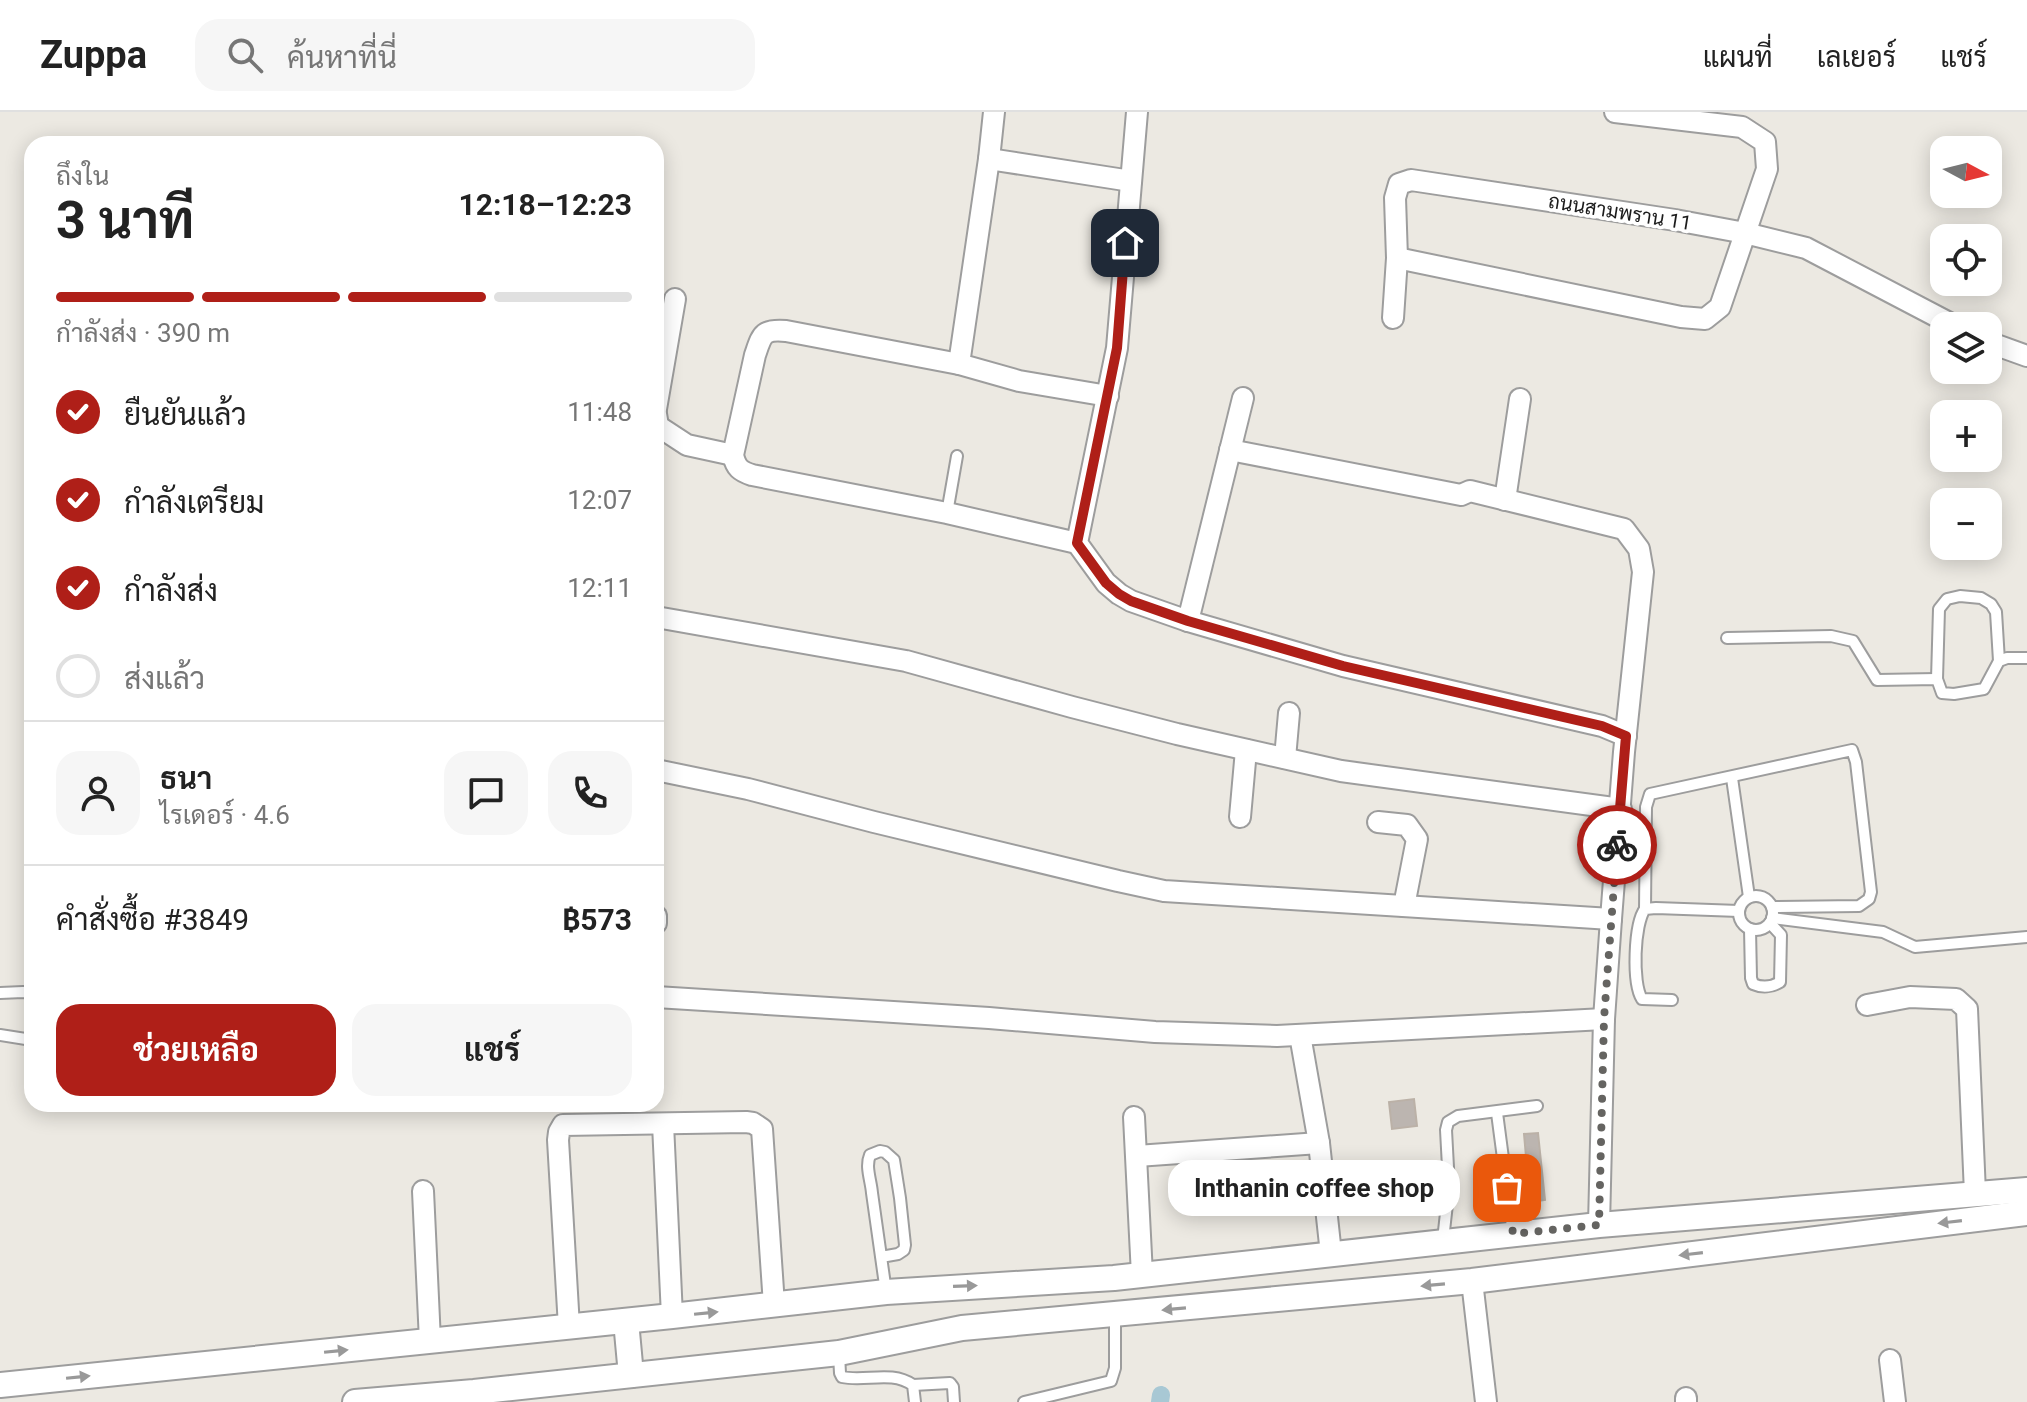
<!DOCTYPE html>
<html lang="th">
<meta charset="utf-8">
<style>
:root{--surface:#fff;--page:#f6f6f6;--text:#222;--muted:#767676;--line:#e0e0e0;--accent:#af1f18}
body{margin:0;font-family:Roboto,Sarabun,sans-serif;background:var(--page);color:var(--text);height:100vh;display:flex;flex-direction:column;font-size:30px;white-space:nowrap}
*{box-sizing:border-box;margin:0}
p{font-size:26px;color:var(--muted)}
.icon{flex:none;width:44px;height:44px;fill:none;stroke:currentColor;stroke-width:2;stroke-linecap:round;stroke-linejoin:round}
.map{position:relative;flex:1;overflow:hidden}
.sheet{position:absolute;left:24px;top:24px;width:640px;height:976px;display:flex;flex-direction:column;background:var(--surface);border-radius:24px;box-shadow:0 4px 20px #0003}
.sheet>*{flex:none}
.needle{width:52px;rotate:97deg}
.buttons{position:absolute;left:1930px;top:24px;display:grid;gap:16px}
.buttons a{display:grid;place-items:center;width:72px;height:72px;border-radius:16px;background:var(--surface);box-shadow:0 4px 20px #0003;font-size:40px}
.pin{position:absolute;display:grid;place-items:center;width:68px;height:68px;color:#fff;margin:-34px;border-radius:16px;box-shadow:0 4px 12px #0006}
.courier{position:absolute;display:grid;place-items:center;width:80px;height:80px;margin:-40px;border:6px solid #af1f18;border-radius:50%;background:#fff;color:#222;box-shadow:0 2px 10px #0007}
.bubble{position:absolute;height:56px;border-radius:24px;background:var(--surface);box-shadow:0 4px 20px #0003;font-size:26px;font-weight:700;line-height:56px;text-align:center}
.overview em{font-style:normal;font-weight:700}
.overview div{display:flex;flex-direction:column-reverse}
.overview{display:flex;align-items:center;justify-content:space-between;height:136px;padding:0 32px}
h1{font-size:52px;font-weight:700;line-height:60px}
.bar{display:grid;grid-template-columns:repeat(4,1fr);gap:12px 8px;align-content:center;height:96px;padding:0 32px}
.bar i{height:10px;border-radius:6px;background:var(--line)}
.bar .active{background:var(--accent)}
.bar p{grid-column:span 4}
.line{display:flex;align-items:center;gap:20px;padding:0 32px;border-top:2px solid var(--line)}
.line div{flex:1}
.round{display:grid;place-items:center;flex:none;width:84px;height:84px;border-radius:24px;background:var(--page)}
ol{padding:0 32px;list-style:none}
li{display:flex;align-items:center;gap:24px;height:88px}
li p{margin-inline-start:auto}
li .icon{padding:8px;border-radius:50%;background:var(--accent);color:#fff;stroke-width:4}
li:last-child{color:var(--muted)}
li i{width:44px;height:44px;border:4px solid var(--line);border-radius:50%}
.cta{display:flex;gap:16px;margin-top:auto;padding:16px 32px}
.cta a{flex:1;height:92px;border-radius:24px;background:var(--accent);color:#fff;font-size:32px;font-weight:700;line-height:92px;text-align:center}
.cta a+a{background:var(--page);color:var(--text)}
header{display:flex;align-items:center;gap:48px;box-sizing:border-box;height:112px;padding:0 40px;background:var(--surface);border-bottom:2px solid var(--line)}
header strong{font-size:38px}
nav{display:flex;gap:44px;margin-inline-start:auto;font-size:28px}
.search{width:560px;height:72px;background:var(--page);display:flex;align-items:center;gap:20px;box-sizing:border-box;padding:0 28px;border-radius:24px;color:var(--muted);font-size:30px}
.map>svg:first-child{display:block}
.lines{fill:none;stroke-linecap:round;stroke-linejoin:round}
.canal{stroke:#a8c8d4;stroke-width:18}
.building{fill:#bcb5b0;stroke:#bbb1a7;stroke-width:2}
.service-casing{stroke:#9d9d9d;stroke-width:14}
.minor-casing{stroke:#9d9d9d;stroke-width:24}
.tertiary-casing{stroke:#9d9d9d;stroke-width:28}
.service{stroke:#fff;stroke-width:10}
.minor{stroke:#fff;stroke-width:20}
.tertiary{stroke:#fff;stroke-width:24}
.oneway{fill:#999}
.done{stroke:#656461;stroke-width:8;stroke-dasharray:0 14.4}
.route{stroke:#af1f18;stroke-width:10}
.labels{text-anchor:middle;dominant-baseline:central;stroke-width:7;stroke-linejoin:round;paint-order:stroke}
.street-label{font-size:20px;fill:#1c1c1c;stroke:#fff}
</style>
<header>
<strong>Zuppa</strong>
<div class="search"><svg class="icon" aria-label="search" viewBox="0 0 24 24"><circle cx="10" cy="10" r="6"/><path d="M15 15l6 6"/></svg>ค้นหาที่นี่</div>
<nav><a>แผนที่</a><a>เลเยอร์</a><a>แชร์</a></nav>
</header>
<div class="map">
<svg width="2027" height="1290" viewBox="0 0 2027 1290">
<rect width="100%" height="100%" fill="#ece9e2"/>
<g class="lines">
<polyline class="canal" points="1160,1290 1161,1283"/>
</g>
<g class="building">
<polygon points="1414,987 1417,1014 1392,1017 1389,990"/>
<polygon points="1538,1021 1545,1088 1530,1090 1524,1022"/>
</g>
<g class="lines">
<g class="service-casing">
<g id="service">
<polyline points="947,401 957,344"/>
<polyline points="1727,526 1831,524 1853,529 1877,568 1937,567 1942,581 1954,582 1984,577 1999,549 2007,546 2027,546"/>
<polyline points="1937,567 1939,497 1947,487 1960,484 1981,486 1991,492 1996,500 1999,549"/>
<polyline points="1732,666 1749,785"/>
<circle cx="1756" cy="801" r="17"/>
<polyline points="1645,797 1646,695 1650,682 1852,638 1856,650 1871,780 1869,787 1859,794 1772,795"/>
<polyline points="1772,806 1883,820 1915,835 2027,825"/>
<path d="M1750,817L1751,866L1753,872C1762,876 1772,875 1780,870L1781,823L1770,811"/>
<polyline points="0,881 23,880 32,881"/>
<path d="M1672,888L1642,887C1632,871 1634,812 1645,797L1656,796L1739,799"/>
<polyline points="0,923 32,928"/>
<polyline points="1497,1001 1513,1122"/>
<polyline points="1443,1128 1449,1074 1446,1018 1448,1010 1458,1004 1537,994"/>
<path d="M881,1145L898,1142L904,1138L905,1133L900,1086L894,1048L885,1040L880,1039L870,1043C865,1055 871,1068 872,1081L886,1180"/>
<path d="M839,1243L840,1261L842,1265C866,1270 891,1258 913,1273L915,1290"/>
<polyline points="913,1273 950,1271 953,1275 954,1290"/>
<polyline points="1024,1290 1111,1269 1115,1256 1115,1202"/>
</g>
</g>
<g class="minor-casing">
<g id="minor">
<polyline points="994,0 989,47 959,252 1019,269 1108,284"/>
<polyline points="1137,0 1117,236 1077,431 1106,471 1119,482 1131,489 1188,509 1343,554 1602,614 1626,624"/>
<polyline points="989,47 1131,69"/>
<polyline points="1397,146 1681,205 1705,207 1720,195 1767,57 1765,30 1742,15 1615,0"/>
<polyline points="1393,206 1397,146 1395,86 1399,72 1411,68 1675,108 1745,121 1806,136 1955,214"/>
<polyline points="1988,230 2027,244"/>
<path d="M959,252L786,219C762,217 762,223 755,243L733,343C736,356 740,359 752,363L947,401L1077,431"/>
<polyline points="656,297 675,187"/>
<polyline points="656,302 658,314 687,333 733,343"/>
<polyline points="1230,338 1461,383 1470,379 1624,417 1639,437 1643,460 1624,640 1611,807 1604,907 1599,1113"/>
<polyline points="1505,388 1520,287"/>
<polyline points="656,505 906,549 1072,595 1177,622 1341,659 1621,697"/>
<polyline points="1188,509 1243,286"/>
<polyline points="1285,646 1289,601"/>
<polyline points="656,658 748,677 874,710 1118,769 1164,779 1611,807"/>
<polyline points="1240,705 1246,638"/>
<polyline points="1378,710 1407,713 1417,727 1404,794"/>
<polyline points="656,804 656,811"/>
<polyline points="656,885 989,906 1155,920 1277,924 1604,907"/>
<polyline points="1867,893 1910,885 1956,887 1967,897 1975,1081"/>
<polyline points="1300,923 1319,1031 1331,1142"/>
<polyline points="1134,1005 1142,1163"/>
<polyline points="663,1012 672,1204"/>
<polyline points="1137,1044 1319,1031"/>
<polyline points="423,1079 430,1229"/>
<polyline points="1472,1169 1486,1290"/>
<polyline points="569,1215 558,1028 559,1020 563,1013 746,1010 753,1011 762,1017 774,1193"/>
<polyline points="1890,1248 1895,1290"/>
<polyline points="1686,1286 1686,1290"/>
</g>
</g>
<g class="tertiary-casing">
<g id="tertiary">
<polyline points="626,1209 631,1263"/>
<polyline points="0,1273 672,1204 886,1180 1114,1166 1599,1113 2027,1078"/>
<polyline points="355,1290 474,1280 839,1241 962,1216 1472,1169 2027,1101"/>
</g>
</g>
<use href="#service" class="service"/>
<use href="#minor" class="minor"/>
<use href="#tertiary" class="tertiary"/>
</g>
<defs><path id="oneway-solid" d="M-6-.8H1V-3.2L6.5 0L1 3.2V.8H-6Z" transform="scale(2)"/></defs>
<g class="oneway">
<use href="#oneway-solid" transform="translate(1950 1110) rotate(173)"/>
<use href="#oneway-solid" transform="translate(1691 1142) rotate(173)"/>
<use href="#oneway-solid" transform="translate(1433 1173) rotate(175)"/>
<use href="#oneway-solid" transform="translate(965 1174) rotate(-2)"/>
<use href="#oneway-solid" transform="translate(1174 1197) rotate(175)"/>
<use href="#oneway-solid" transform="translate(706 1201) rotate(-6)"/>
<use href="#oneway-solid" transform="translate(336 1239) rotate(-6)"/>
<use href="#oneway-solid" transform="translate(78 1265) rotate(-6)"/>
</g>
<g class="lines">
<polyline class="done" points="1507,1076 1513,1122 1599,1113 1604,907 1617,733"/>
<polyline class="route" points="1125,131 1117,236 1077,431 1106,471 1119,482 1131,489 1188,509 1343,554 1602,614 1626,624 1617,733"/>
</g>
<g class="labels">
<g class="street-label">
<text transform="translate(1620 100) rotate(9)">ถนนสามพราน 11</text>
</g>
</g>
</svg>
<div class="buttons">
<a><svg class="needle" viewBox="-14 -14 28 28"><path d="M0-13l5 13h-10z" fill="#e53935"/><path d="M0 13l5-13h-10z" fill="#767676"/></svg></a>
<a><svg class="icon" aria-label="locate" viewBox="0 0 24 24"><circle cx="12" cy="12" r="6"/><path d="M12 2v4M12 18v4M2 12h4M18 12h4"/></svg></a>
<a><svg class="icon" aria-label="layers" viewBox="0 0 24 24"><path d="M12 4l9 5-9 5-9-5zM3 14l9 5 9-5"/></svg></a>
<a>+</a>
<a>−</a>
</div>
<div class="pin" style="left:1507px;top:1076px;background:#ea580c"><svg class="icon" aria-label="bag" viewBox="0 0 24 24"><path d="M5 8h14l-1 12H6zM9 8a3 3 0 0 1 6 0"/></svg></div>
<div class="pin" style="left:1125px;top:131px;background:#1f2937"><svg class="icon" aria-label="home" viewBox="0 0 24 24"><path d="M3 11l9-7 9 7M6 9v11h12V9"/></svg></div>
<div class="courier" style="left:1617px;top:733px"><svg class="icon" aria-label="bike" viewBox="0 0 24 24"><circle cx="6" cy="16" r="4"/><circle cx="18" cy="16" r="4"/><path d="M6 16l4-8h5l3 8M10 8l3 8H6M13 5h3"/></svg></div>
<div class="bubble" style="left:1168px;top:1048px;width:292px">Inthanin coffee shop</div>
<section class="sheet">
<div class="overview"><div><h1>3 นาที</h1><p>ถึงใน</p></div><em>12:18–12:23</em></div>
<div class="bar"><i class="active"></i><i class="active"></i><i class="active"></i><i></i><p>กำลังส่ง · 390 m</p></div>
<ol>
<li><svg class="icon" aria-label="check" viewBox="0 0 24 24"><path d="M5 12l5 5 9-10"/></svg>ยืนยันแล้ว<p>11:48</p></li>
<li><svg class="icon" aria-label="check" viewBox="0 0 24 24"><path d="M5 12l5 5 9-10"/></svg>กำลังเตรียม<p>12:07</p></li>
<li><svg class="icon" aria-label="check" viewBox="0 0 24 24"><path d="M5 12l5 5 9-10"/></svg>กำลังส่ง<p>12:11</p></li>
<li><i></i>ส่งแล้ว</li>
</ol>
<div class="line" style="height:144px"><a class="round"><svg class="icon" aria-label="person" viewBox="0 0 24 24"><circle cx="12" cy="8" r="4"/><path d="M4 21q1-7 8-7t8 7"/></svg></a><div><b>ธนา</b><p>ไรเดอร์ · 4.6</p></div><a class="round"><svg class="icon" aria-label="chat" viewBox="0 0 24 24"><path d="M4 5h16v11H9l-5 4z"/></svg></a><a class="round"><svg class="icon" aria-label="phone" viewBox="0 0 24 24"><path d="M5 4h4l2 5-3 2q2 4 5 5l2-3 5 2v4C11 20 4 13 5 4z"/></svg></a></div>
<div class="line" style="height:104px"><div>คำสั่งซื้อ #3849</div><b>฿573</b></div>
<div class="cta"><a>ช่วยเหลือ</a><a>แชร์</a></div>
</section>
</div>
